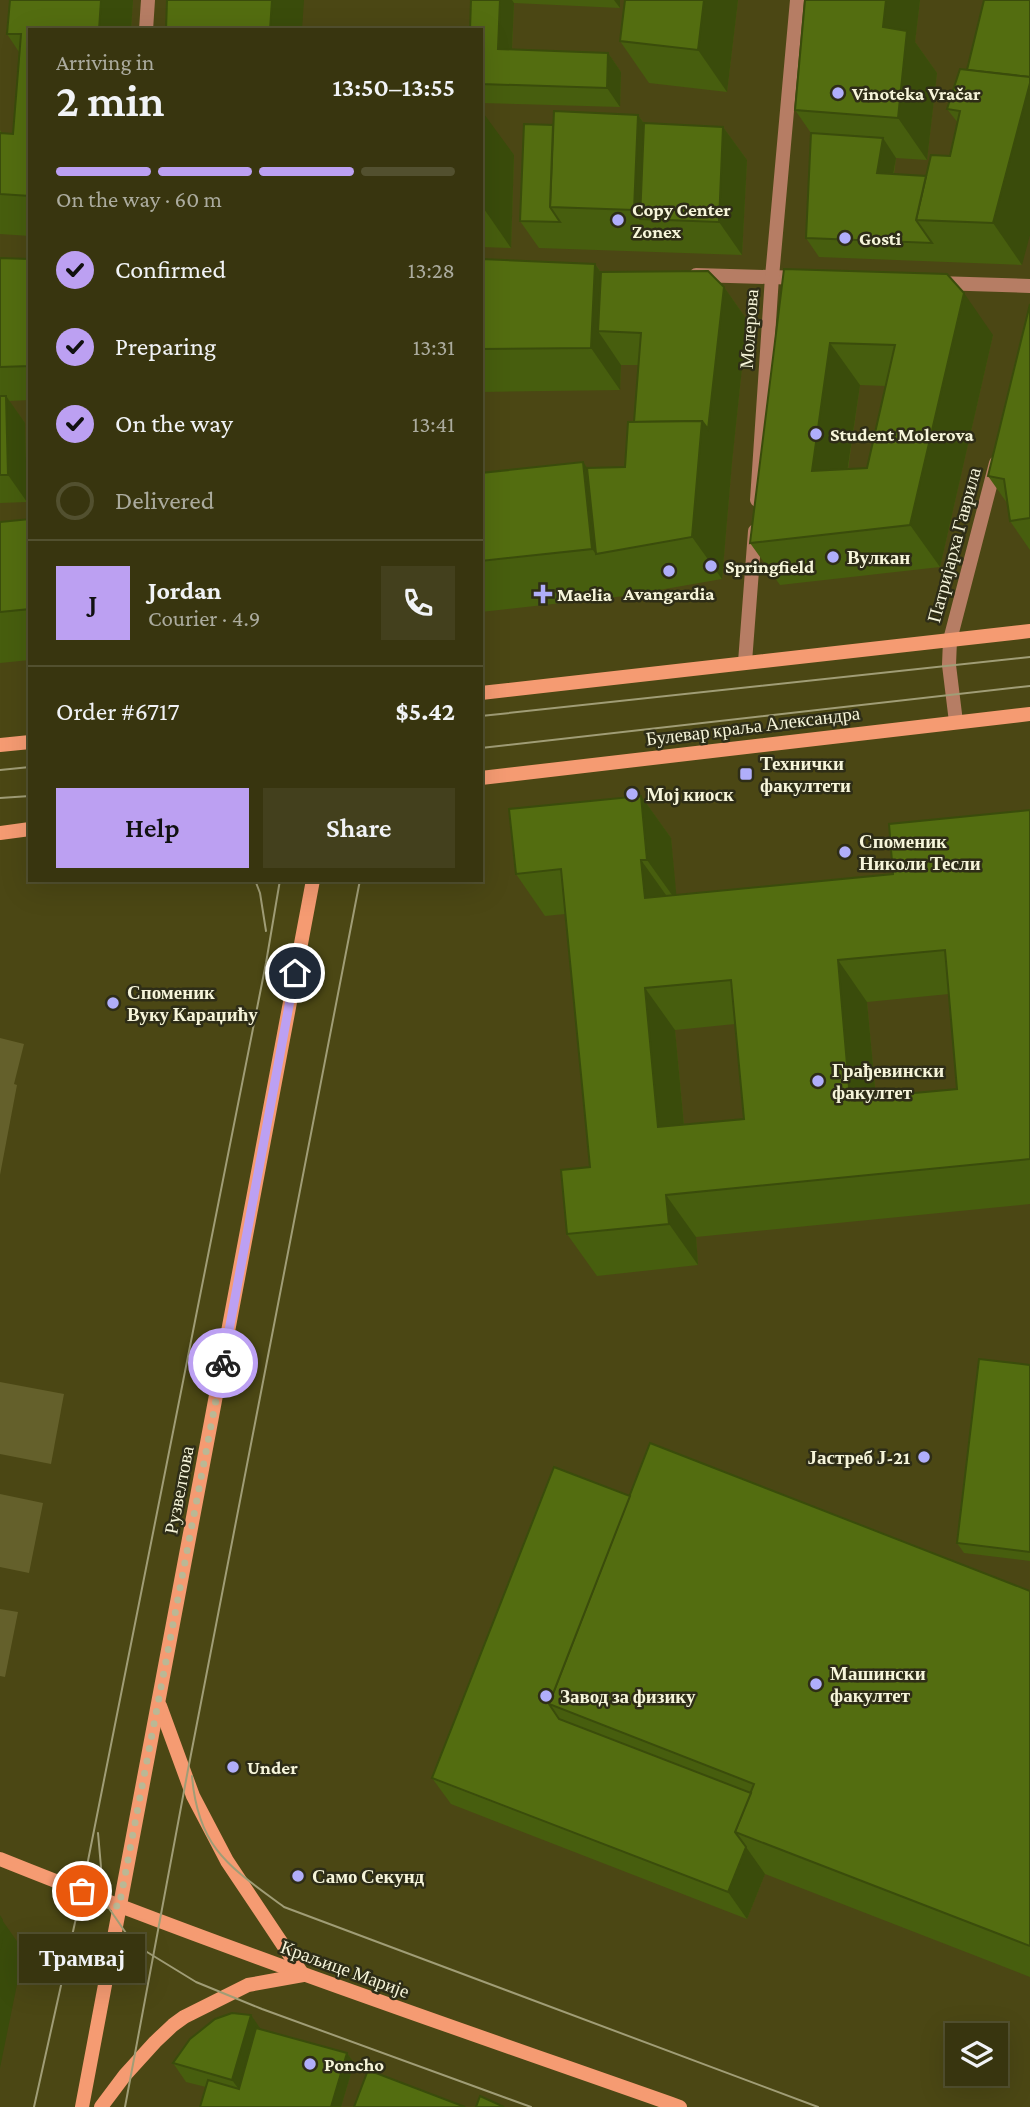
<!DOCTYPE html>
<meta charset="utf-8">
<style>
:root{--surface:#38350f;--page:#43401d;--text:#f1f3f6;--muted:#abab9e;--line:#52502f;--accent:#bca0f2}
body{margin:0;font-family:"Crimson Pro",serif;background:var(--page);color:var(--text);height:100vh;display:flex;flex-direction:column;font-size:26px;white-space:nowrap}
*{box-sizing:border-box;margin:0}
p{font-size:23px;color:var(--muted)}
.icon{flex:none;width:38px;height:38px;fill:none;stroke:currentColor;stroke-width:2;stroke-linecap:round;stroke-linejoin:round}
.map{position:relative;flex:1;overflow:hidden}
.side{position:absolute;left:28px;top:28px;width:455px;height:854px;display:flex;flex-direction:column;background:var(--surface);border-radius:0px;box-shadow:0 7px 28px #0002,0 0 0 2px var(--line)}
.side>*{flex:none}
.fabs{position:absolute;left:945px;top:2023px;display:grid;gap:14px}
.fabs a{display:grid;place-items:center;width:63px;height:63px;border-radius:0px;background:var(--surface);box-shadow:0 7px 28px #0002,0 0 0 2px var(--line);font-size:35px}
.pin{position:absolute;display:grid;place-items:center;width:60px;height:60px;color:#fff;margin:-30px;border:4px solid #fff;border-radius:50%;box-shadow:0 2px 7px #0007}
.courier{position:absolute;display:grid;place-items:center;width:70px;height:70px;margin:-35px;border:5px solid #bca0f2;border-radius:50%;background:#fff;color:#222;box-shadow:0 2px 9px #0007}
.bubble{position:absolute;height:49px;border-radius:0px;background:var(--surface);box-shadow:0 7px 28px #0002,0 0 0 2px var(--line);font-size:23px;font-weight:600;line-height:49px;text-align:center}
.summary em{font-style:normal;font-weight:600}
.summary div{display:flex;flex-direction:column-reverse}
.summary{display:flex;align-items:center;justify-content:space-between;height:119px;padding:0 28px}
h1{font-size:46px;font-weight:600;line-height:52px}
.bar{display:grid;grid-template-columns:repeat(4,1fr);gap:10px 7px;align-content:center;height:84px;padding:0 28px}
.bar i{height:9px;border-radius:5px;background:var(--line)}
.bar .current{background:var(--accent)}
.bar p{grid-column:span 4}
.line{display:flex;align-items:center;gap:18px;padding:0 28px;border-top:2px solid var(--line)}
.line div{flex:1}
.round{display:grid;place-items:center;flex:none;width:74px;height:74px;border-radius:0px;background:var(--page)}
ol{padding:0 28px;list-style:none}
li{display:flex;align-items:center;gap:21px;height:77px}
li p{margin-inline-start:auto}
li .icon{padding:7px;border-radius:50%;background:var(--accent);color:#111;stroke-width:4}
li:last-child{color:var(--muted)}
li i{width:38px;height:38px;border:4px solid var(--line);border-radius:50%}
.cta{display:flex;gap:14px;margin-top:auto;padding:14px 28px}
.cta a{flex:1;height:80px;border-radius:0px;background:var(--accent);color:#111;font-size:28px;font-weight:600;line-height:80px;text-align:center}
.cta a+a{background:var(--page);color:var(--text)}
.map>svg:first-child{display:block}
.green{fill:#64602b}
.lines{fill:none;stroke-linecap:round;stroke-linejoin:round}
.minor{stroke:#b67d64;stroke-width:14}
.secondary{stroke:#f59b72;stroke-width:14}
.tram{stroke:#a09d76;stroke-width:2}
.wall{fill:#475e0e;fill-rule:evenodd}
.shaded-wall{fill:#3a4c0b}
.building{fill:#536d10;stroke:#3a4c0b;stroke-width:2;fill-rule:evenodd}
.done{stroke:#bab895;stroke-width:7;stroke-dasharray:0 12.6}
.route{stroke:#bca0f2;stroke-width:9}
.poi-dot{fill:#b0aefa;stroke:#2e2d17;stroke-width:2.5}
.labels{text-anchor:middle;dominant-baseline:central;stroke-width:5;stroke-linejoin:round;paint-order:stroke}
.poi-label{font-size:19px;font-weight:bold;fill:#f6f5da;stroke:#2e2d17;text-anchor:start}
.street-label{font-size:19px;fill:#f6f5da;stroke:#2e2d17}
</style>
<div class="map">
<svg width="1030" height="2107" viewBox="0 0 1030 2107">
<rect width="100%" height="100%" fill="#4b4714"/>
<g class="green">
<polygon points="0,1038 24,1044 14,1084 17,1085 0,1175"/>
<polygon points="0,1382 64,1394 51,1464 0,1454"/>
<polygon points="0,1494 43,1503 29,1573 0,1567"/>
<polygon points="0,1609 18,1612 5,1677 0,1676"/>
</g>
<g class="lines">
<g class="minor">
<polyline points="146,30 148,0"/>
<polyline points="696,275 802,278"/>
<polyline points="937,283 1030,286"/>
<polyline points="757,500 772,277 797,0"/>
<polyline points="745,662 755,531"/>
<polyline points="956,722 949,665 950,640 996,463"/>
</g>
<g class="secondary">
<polyline points="481,693 1030,631"/>
<polyline points="0,745 30,742"/>
<polyline points="481,778 1030,714"/>
<polyline points="0,833 30,829"/>
<polyline points="160,1706 193,1796 227,1861 303,1975"/>
<path d="M0,1859C224,1949 453,2027 680,2107"/>
<polyline points="82,2107 313,880"/>
<polyline points="101,2107 125,2075 155,2042 173,2025 184,2017 248,1985 303,1975"/>
</g>
<g class="tram">
<polyline points="481,716 1030,657"/>
<polyline points="481,748 1030,686"/>
<polyline points="0,770 30,767"/>
<polyline points="0,798 30,796"/>
<polyline points="255,880 260,893 266,931"/>
<path d="M192,1776C198,1849 230,1867 284,1907L818,2107"/>
<polyline points="98,1833 104,1901 128,1936 147,1952 196,1982 262,2009 531,2107"/>
<polyline points="34,2107 82,1891 266,963 280,880"/>
<polyline points="125,2107 187,1775 360,880"/>
</g>
</g>
<g class="wall">
<polygon points="10,0 133,0 131,30 30,30 30,236 0,234 0,130 2,133 13,134 19,52 7,34"/>
<polygon points="471,0 620,0 620,8 514,3 512,50 608,53 621,72 620,107 481,103 481,30"/>
<polygon points="625,0 738,0 727,92 649,83 620,41"/>
<polygon points="805,0 920,0 915,42 937,73 927,160 896,158 894,174 926,176 950,156 958,123 947,109 960,69 1022,265 819,257 806,238 811,133 795,110"/>
<polygon points="481,114 514,155 511,248 481,247"/>
<polygon points="638,115 644,123 723,127 747,160 742,255 539,248 520,221 553,125"/>
<polygon points="0,258 30,259 30,400 9,401 25,423 27,502 0,503"/>
<polygon points="481,259 595,264 601,272 724,287 747,320 732,462 722,579 625,596 481,612 481,473 583,462 587,468 625,467 634,422 639,365 621,365 620,390 481,392"/>
<path d="M784,269L993,335L940,567L780,585L750,543ZM860,385L886,386L867,468L848,469Z"/>
<polygon points="1030,304 1030,550 1010,521 1007,503 988,476"/>
<polygon points="30,519 30,660 0,663 0,522"/>
<path d="M641,796L671,838L676,895L893,874L1030,810V1204L696,1237L698,1265L597,1276L567,1234L590,1167L565,914L545,916L516,874ZM949,994L957,1089L876,1097L867,1002ZM735,1024L744,1119L684,1125L675,1030Z"/>
<polygon points="1030,1365 1030,1561 964,1553 957,1543"/>
<polygon points="630,1496 1030,1591 1030,1977 765,1874 747,1919 451,1804 432,1778"/>
<polygon points="251,2015 260,2029 347,2053 354,2063 341,2107 206,2087 186,2082 173,2063"/>
</g>
<g class="shaded-wall">
<polygon points="101,0 133,0 131,30 99,30"/>
<polygon points="272,0 304,0 302,30 270,30"/>
<polygon points="500,0 512,0 514,3 511,68 498,49"/>
<polygon points="614,0 620,0 620,8"/>
<polygon points="704,0 738,0 727,92 698,50"/>
<polygon points="886,0 920,0 915,42 937,73 927,160 898,118 883,27"/>
<polygon points="608,53 621,72 620,107 607,88"/>
<polygon points="1030,78 1030,235 1022,265 993,223"/>
<polygon points="484,114 514,155 511,248 482,206"/>
<polygon points="638,115 667,156 640,219 634,210"/>
<polygon points="723,127 747,160 742,255 719,222"/>
<polygon points="883,138 896,158 890,192 877,173"/>
<polygon points="595,264 624,306 598,331 621,365 620,390 591,348"/>
<polygon points="724,287 747,320 732,462 722,579 692,537 702,421"/>
<polygon points="964,293 993,335 940,567 910,525"/>
<polygon points="830,343 860,385 841,513 812,471"/>
<polygon points="6,396 25,423 27,502 8,475"/>
<polygon points="583,462 617,510 596,554 592,549"/>
<polygon points="641,796 671,838 677,902 647,860"/>
<polygon points="641,860 671,902 645,898"/>
<polygon points="838,960 867,1002 880,1141 850,1099"/>
<polygon points="645,988 675,1030 688,1169 658,1127"/>
<polygon points="666,1195 696,1237 698,1265 669,1224"/>
<polygon points="746,1847 765,1874 747,1919 728,1892"/>
<polygon points="0,1917 21,1947 21,1965 0,2068"/>
<polygon points="251,2015 264,2034 246,2099 232,2080"/>
<polygon points="347,2053 354,2063 341,2107 331,2107"/>
</g>
<g class="building">
<polygon points="10,0 101,0 99,30 30,30 30,196 0,194 0,133 13,134 21,34 7,34"/>
<polygon points="167,0 272,0 270,30 166,30"/>
<polygon points="471,0 500,0 498,49 608,53 607,88 481,84 481,30 470,30"/>
<polygon points="625,0 704,0 698,50 620,41"/>
<polygon points="805,0 886,0 883,27 907,31 898,118 795,110"/>
<polygon points="984,0 1030,0 1030,77 967,70"/>
<polygon points="960,69 1030,77 1030,83 993,223 916,220 931,155 950,156 960,111 947,109"/>
<polygon points="554,111 638,115 634,210 550,207"/>
<polygon points="481,114 484,114 482,206 481,206"/>
<polygon points="644,123 723,127 719,222 640,219"/>
<polygon points="524,124 553,125 550,207 560,222 520,221"/>
<polygon points="811,133 883,138 877,173 926,176 916,220 932,243 806,238"/>
<polygon points="0,258 30,259 30,366 0,367"/>
<polygon points="481,259 595,264 591,348 481,349"/>
<path d="M784,269L947,274L964,293L910,525L750,543ZM830,343L895,345L867,468L812,471Z"/>
<polygon points="708,271 724,287 708,429 702,421 634,422 641,333 598,331 601,272"/>
<polygon points="1030,304 1030,518 1010,521 1004,479 988,476"/>
<polygon points="0,396 6,396 8,475 0,475"/>
<polygon points="702,421 692,537 596,554 587,468 625,467 628,422"/>
<polygon points="583,462 592,549 481,561 481,473"/>
<polygon points="30,519 30,609 0,612 0,522"/>
<path d="M641,796L647,860H641L645,898L893,874L889,824L1030,810V1159L666,1195L669,1224L567,1234L561,1170L590,1167L561,869L516,874L509,809ZM945,950L957,1089L850,1099L838,960ZM731,980L744,1119L658,1127L645,988Z"/>
<polygon points="979,1359 1030,1365 1030,1552 957,1543"/>
<polygon points="650,1443 1030,1591 1030,1946 735,1832 754,1784 549,1704"/>
<polygon points="554,1467 630,1496 549,1704 559,1719 751,1793 735,1832 746,1847 728,1892 432,1778"/>
<polygon points="0,1917 2,1920 2,1938 0,1949"/>
<polygon points="232,2013 251,2015 232,2080 173,2063 190,2039 215,2019"/>
<polygon points="256,2028 347,2053 331,2107 200,2107 208,2080 239,2089"/>
<polygon points="368,2070 465,2107 354,2107"/>
<polygon points="480,2096 504,2107 476,2107"/>
</g>
<g class="lines">
<polyline class="done" points="82,1891 119,1907 223,1363"/>
<polyline class="route" points="223,1363 295,973"/>
</g>
<g class="poi-dot">
<circle cx="838" cy="93" r="7"/>
<circle cx="618" cy="220" r="7"/>
<circle cx="845" cy="238" r="7"/>
<circle cx="816" cy="434" r="7"/>
<circle cx="833" cy="557" r="7"/>
<circle cx="711" cy="566" r="7"/>
<circle cx="669" cy="571" r="7"/>
<path d="M539.5 583.5h7v7h7v7h-7v7h-7v-7h-7v-7h7z"/>
<rect x="739" y="767" width="14" height="14" rx="3.5"/>
<circle cx="632" cy="794" r="7"/>
<circle cx="845" cy="852" r="7"/>
<circle cx="113" cy="1003" r="7"/>
<circle cx="818" cy="1081" r="7"/>
<circle cx="924" cy="1457" r="7"/>
<circle cx="816" cy="1684" r="7"/>
<circle cx="546" cy="1696" r="7"/>
<circle cx="233" cy="1767" r="7"/>
<circle cx="298" cy="1876" r="7"/>
<circle cx="310" cy="2064" r="7"/>
</g>
<g class="labels">
<g class="poi-label">
<text x="852" y="93">Vinoteka Vračar</text>
<text x="632" y="209">Copy Center<tspan x="632" dy="22">Zonex</tspan></text>
<text x="859" y="238">Gosti</text>
<text x="830" y="434">Student Molerova</text>
<text x="847" y="557">Вулкан</text>
<text x="725" y="566">Springfield</text>
<text x="669" y="593" text-anchor="middle">Avangardia</text>
<text x="557" y="594">Maelia</text>
<text x="760" y="763">Технички<tspan x="760" dy="22">факултети</tspan></text>
<text x="646" y="794">Мој киоск</text>
<text x="859" y="841">Споменик<tspan x="859" dy="22">Николи Тесли</tspan></text>
<text x="127" y="992">Споменик<tspan x="127" dy="22">Вуку Караџићу</tspan></text>
<text x="832" y="1070">Грађевински<tspan x="832" dy="22">факултет</tspan></text>
<text x="910" y="1457" text-anchor="end">Јастреб Ј-21</text>
<text x="830" y="1673">Машински<tspan x="830" dy="22">факултет</tspan></text>
<text x="560" y="1696">Завод за физику</text>
<text x="247" y="1767">Under</text>
<text x="312" y="1876">Само Секунд</text>
<text x="324" y="2064">Poncho</text>
</g>
<g class="street-label">
<text transform="translate(749 329) rotate(-86)">Молерова</text>
<text transform="translate(954 545) rotate(-75)">Патријарха Гаврила</text>
<text transform="translate(753 726) rotate(-7)">Булевар краља Александра</text>
<text transform="translate(179 1490) rotate(-79)">Рузвелтова</text>
<text transform="translate(345 1969) rotate(20)">Краљице Марије</text>
</g>
</g>
</svg>
<div class="fabs">
<a><svg class="icon" aria-label="layers" viewBox="0 0 24 24"><path d="M12 4l9 5-9 5-9-5zM3 14l9 5 9-5"/></svg></a>
</div>
<div class="pin" style="left:82px;top:1891px;background:#ea580c"><svg class="icon" aria-label="bag" viewBox="0 0 24 24"><path d="M5 8h14l-1 12H6zM9 8a3 3 0 0 1 6 0"/></svg></div>
<div class="pin" style="left:295px;top:973px;background:#1f2937"><svg class="icon" aria-label="home" viewBox="0 0 24 24"><path d="M3 11l9-7 9 7M6 9v11h12V9"/></svg></div>
<div class="courier" style="left:223px;top:1363px"><svg class="icon" aria-label="bike" viewBox="0 0 24 24"><circle cx="6" cy="16" r="4"/><circle cx="18" cy="16" r="4"/><path d="M6 16l4-8h5l3 8M10 8l3 8H6M13 5h3"/></svg></div>
<div class="bubble" style="left:19px;top:1934px;width:126px">Трамвај</div>
<section class="side">
<div class="summary"><div><h1>2 min</h1><p>Arriving in</p></div><em>13:50–13:55</em></div>
<div class="bar"><i class="current"></i><i class="current"></i><i class="current"></i><i></i><p>On the way · 60 m</p></div>
<ol>
<li><svg class="icon" aria-label="check" viewBox="0 0 24 24"><path d="M5 12l5 5 9-10"/></svg>Confirmed<p>13:28</p></li>
<li><svg class="icon" aria-label="check" viewBox="0 0 24 24"><path d="M5 12l5 5 9-10"/></svg>Preparing<p>13:31</p></li>
<li><svg class="icon" aria-label="check" viewBox="0 0 24 24"><path d="M5 12l5 5 9-10"/></svg>On the way<p>13:41</p></li>
<li><i></i>Delivered</li>
</ol>
<div class="line" style="height:126px"><b class="round" style="background:var(--accent);color:#111">J</b><div><b>Jordan</b><p>Courier · 4.9</p></div><a class="round"><svg class="icon" aria-label="phone" viewBox="0 0 24 24"><path d="M5 4h4l2 5-3 2q2 4 5 5l2-3 5 2v4C11 20 4 13 5 4z"/></svg></a></div>
<div class="line" style="height:91px"><div>Order #6717</div><b>$5.42</b></div>
<div class="cta"><a>Help</a><a>Share</a></div>
</section>
</div>
